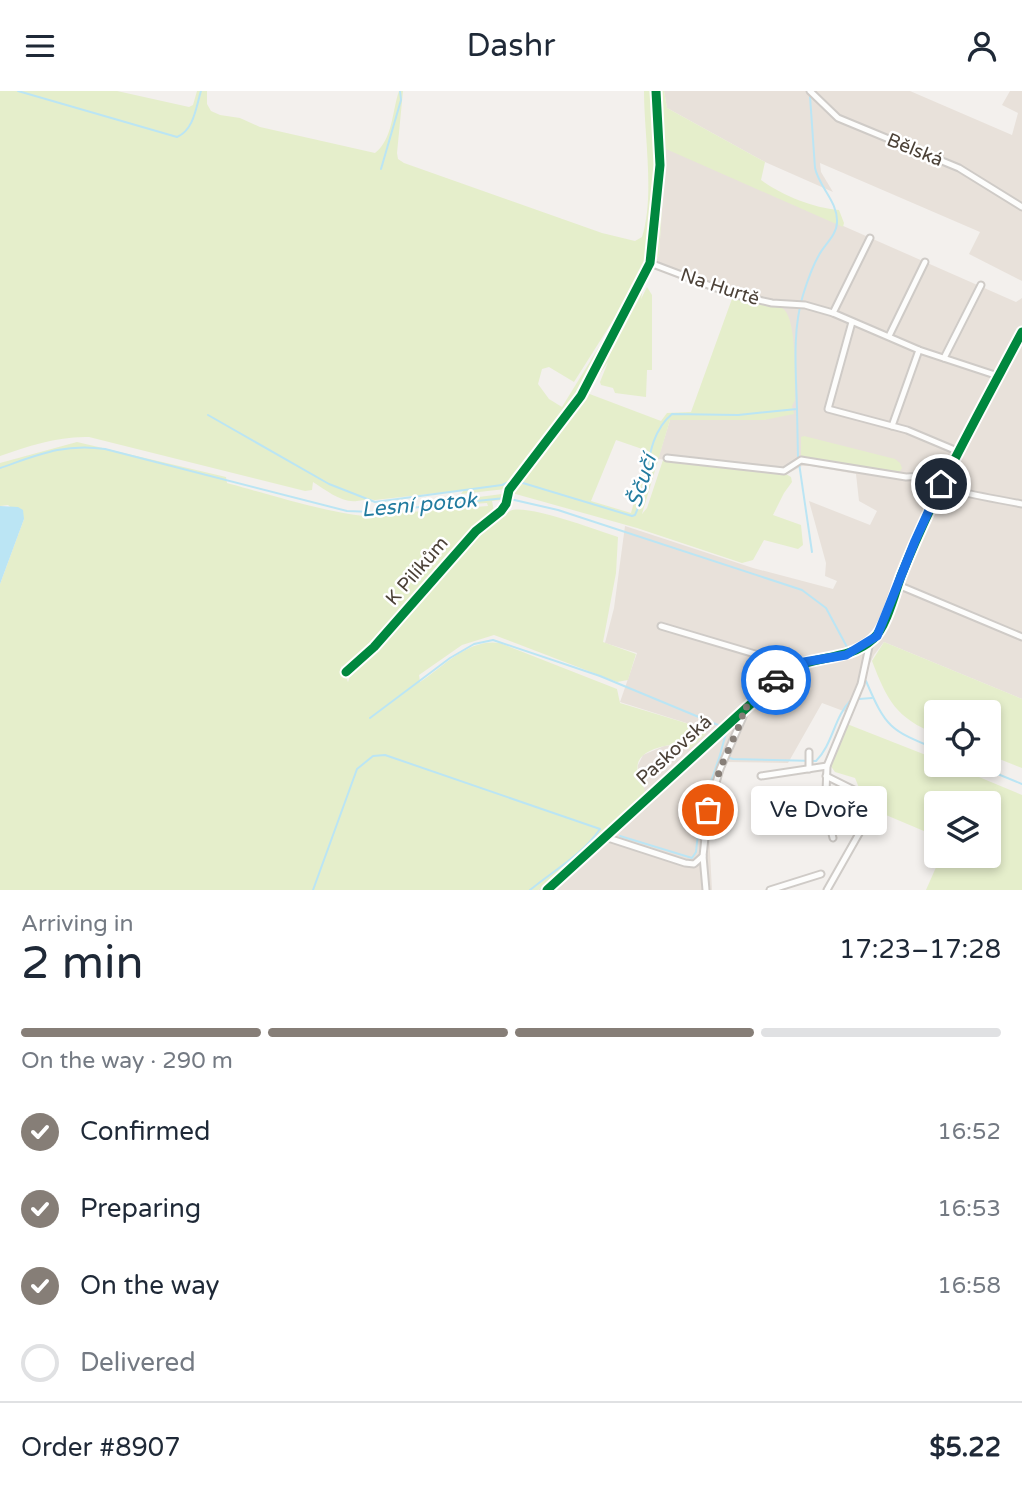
<!DOCTYPE html>
<meta charset="utf-8">
<style>
:root{--surface:#fff;--page:#f2f2f3;--text:#1f2937;--muted:#747a83;--line:#e0e1e3;--accent:#867e77}
body{margin:0;font-family:"Varela Round",sans-serif;background:var(--page);color:var(--text);height:100vh;display:flex;flex-direction:column;font-size:26px;white-space:nowrap}
*{box-sizing:border-box;margin:0}
p{font-size:23px;color:var(--muted)}
.icon{flex:none;width:38px;height:38px;fill:none;stroke:currentColor;stroke-width:2;stroke-linecap:round;stroke-linejoin:round}
.map{position:relative;height:799px;overflow:hidden}
.side{display:flex;flex-direction:column;background:var(--surface);flex:1}
.side>*{flex:none}
.buttons{position:absolute;left:924px;top:609px;display:grid;gap:14px}
.buttons a{display:grid;place-items:center;width:77px;height:77px;border-radius:7px;background:var(--surface);box-shadow:0 4px 10px #0003;font-size:35px}
.pin{position:absolute;display:grid;place-items:center;width:60px;height:60px;color:#fff;margin:-30px;border:4px solid #fff;border-radius:50%;box-shadow:0 2px 7px #0007}
.courier{position:absolute;display:grid;place-items:center;width:70px;height:70px;margin:-35px;border:5px solid #1a73e8;border-radius:50%;background:#fff;color:#222;box-shadow:0 2px 9px #0007}
.bubble{position:absolute;height:49px;border-radius:7px;background:var(--surface);box-shadow:0 4px 10px #0003;font-size:23px;font-weight:600;line-height:49px;text-align:center}
.overview em{font-style:normal;font-weight:600}
.overview div{display:flex;flex-direction:column-reverse}
.overview{display:flex;align-items:center;justify-content:space-between;height:119px;padding:0 21px}
h1{font-size:46px;font-weight:600;line-height:52px}
.bar{display:grid;grid-template-columns:repeat(4,1fr);gap:10px 7px;align-content:center;height:84px;padding:0 21px}
.bar i{height:9px;border-radius:5px;background:var(--line)}
.bar .active{background:var(--accent)}
.bar p{grid-column:span 4}
.line{display:flex;align-items:center;gap:18px;padding:0 21px;border-top:2px solid var(--line)}
.line div{flex:1}
ol{padding:0 21px;list-style:none}
li{display:flex;align-items:center;gap:21px;height:77px}
li p{margin-inline-start:auto}
li .icon{padding:7px;border-radius:50%;background:var(--accent);color:#fff;stroke-width:4}
li:last-child{color:var(--muted)}
li i{width:38px;height:38px;border:4px solid var(--line);border-radius:50%}
header{display:flex;justify-content:space-between;align-items:center;height:91px;padding:0 21px;background:var(--surface);font-size:32px;font-weight:600}
.map>svg:first-child{display:block}
.residential{fill:#e8e1da}
.green{fill:#e5eecb;fill-rule:evenodd}
.water{fill:#bbe5f4}
.lines{fill:none;stroke-linecap:round;stroke-linejoin:round}
.stream{stroke:#bbe5f4;stroke-width:2}
.street-casing{stroke:#cfcbc7;stroke-width:9}
.secondary-casing{stroke:#d5cec5;stroke-width:11}
.street{stroke:#fdfdfc;stroke-width:5}
.secondary{stroke:#f7f4f0;stroke-width:8}
.cycleway-casing{stroke:#fff;stroke-width:13}
.cycleway{stroke:#00873e;stroke-width:9}
.done{stroke:#867e77;stroke-width:7;stroke-dasharray:0 12.6}
.route{stroke:#1a73e8;stroke-width:9}
.labels{text-anchor:middle;dominant-baseline:central;stroke-width:5;stroke-linejoin:round;paint-order:stroke}
.street-label{font-size:19px;fill:#4b4137;stroke:#fff}
.water-label{font-size:21px;font-style:italic;fill:#217b9f;stroke:#fff}
</style>
<header><svg class="icon" aria-label="menu" viewBox="0 0 24 24"><path d="M4 6h16M4 12h16M4 18h16"/></svg>Dashr<svg class="icon" aria-label="person" viewBox="0 0 24 24"><circle cx="12" cy="8" r="4"/><path d="M4 21q1-7 8-7t8 7"/></svg></header>
<div class="map">
<svg width="1022" height="799" viewBox="0 0 1022 799">
<rect width="100%" height="100%" fill="#f3f0ed"/>
<g class="residential">
<polygon points="664,0 910,0 1012,44 1018,22 1002,14 1010,0 1022,0 1022,190 969,163 980,141 820,72 821,81 833,101 765,71 667,17"/>
<polygon points="666,57 1016,211 1022,207 1022,608 884,551 874,564 846,621 822,612 788,672 727,671 712,718 709,743 712,799 538,799 601,742 645,696 638,683 638,674 643,664 664,655 683,653 699,636 620,611 637,562 605,552 614,517 625,435 753,477 833,498 837,490 825,485 826,472 809,410 870,434 877,420 859,410 856,383 811,375 802,375 787,383 658,368 670,329 764,329 792,315 780,216 754,212 653,177 659,164"/>
</g>
<g class="green">
<path d="M0,0H117L189,16L193,14L197,0H207V13L211,20L220,24L240,27L260,36L375,62C393,48 392,20 399,0H403L397,62L398,68L404,72L602,142L635,150L642,146C655,105 644,44 644,0H664L667,17L765,71L761,89C782,104 813,117 839,119L844,132L843,136L666,58L659,164L644,192L641,208L647,196L652,204V279H647L646,306L615,302L613,297L601,294L600,291L608,271L587,302L661,330L667,322L691,321L733,205C744,209 776,214 782,217C798,226 794,291 795,309L792,315L794,323L764,329H670L642,423L647,417L663,369L786,383L791,386L792,391L784,402L773,424L801,434L803,454L798,458L764,449L753,469L742,472L637,437L512,402L515,397L461,403L464,399L375,409C367,407 364,409 357,410C341,412 326,399 313,391L312,399L305,400L89,346C58,345 29,355 0,365ZM619,220L610,238L562,316L549,308L538,293L542,278L549,276L574,291ZM616,349L648,360L631,422L591,410Z"/>
<polygon points="804,345 895,368 900,372 902,377 898,384 801,367 801,346"/>
<path d="M77,351L226,386L227,392C254,399 367,435 386,423L488,415L487,412L441,415L440,411L502,403V409L492,410L494,420C439,465 402,529 349,576L345,578L341,575L348,591L352,579L360,574L384,550L477,441L510,420C525,412 599,440 618,446L616,482L603,551L636,563L628,589L617,591L494,544L462,554L419,584L420,591C444,575 469,547 500,552L617,598L620,612L699,636L706,641L705,644L690,658L680,652C664,655 633,659 638,681C639,690 645,694 645,703L538,799H0V493L24,428L8,414L0,415V372Z"/>
<path d="M884,551L1022,608V677L989,664V621H936V643C896,627 887,609 872,570Z"/>
<polygon points="847,633 936,668 936,674 950,674 1022,704 1022,799 926,799 941,765 989,765 989,712 936,712 936,742 933,741 931,743 867,716 855,687 835,681 830,674"/>
</g>
<polygon class="water" points="0,415 18,416 23,419 24,428 0,493"/>
<g class="lines">
<g class="stream">
<path d="M18,0L177,46C194,39 196,16 201,0"/>
<polyline points="381,78 401,9 400,0"/>
<polyline points="797,318 798,367"/>
<path d="M208,324L329,393L375,411L502,394L513,389L632,425L635,424C650,393 643,347 672,323L738,324L797,318C796,281 792,240 803,204C807,191 812,176 819,164C824,154 837,144 837,131C838,111 819,96 815,77L810,5"/>
<polyline points="799,372 812,461"/>
<path d="M0,377C38,364 64,352 105,358L347,420L373,421L505,407"/>
<polyline points="510,408 558,419 802,499 826,517 847,556"/>
<path d="M866,590C886,637 890,639 936,658"/>
<polyline points="859,608 872,607"/>
<polyline points="370,627 450,567 474,553 493,549 600,585 718,634"/>
<polyline points="720,664 726,642"/>
<polyline points="976,674 1022,693"/>
<path d="M620,745L692,767L696,761L700,723L720,664L733,668L816,670C833,653 834,626 851,609"/>
<path d="M313,799L357,678L373,665L385,664L600,738C581,765 554,779 530,799"/>
</g>
<g class="street-casing">
<g id="street">
<polyline points="810,0 838,27 959,77 1022,116"/>
<polyline points="650,172 732,203 772,212 805,214 833,222 919,259 998,285"/>
<polyline points="833,222 870,147"/>
<polyline points="852,231 828,318 907,339 957,360"/>
<polyline points="889,245 925,171"/>
<polyline points="944,267 981,194"/>
<polyline points="892,335 919,259"/>
<path d="M667,367L784,380L801,369L906,386C935,383 933,394 957,400C978,405 1000,409 1022,413"/>
<polyline points="898,494 1022,546"/>
<polyline points="661,535 785,572 789,578"/>
<polyline points="346,581 374,556 476,440 501,420 506,413 509,399"/>
<polyline points="809,678 809,661"/>
<polyline points="761,685 827,675"/>
<polyline points="826,685 854,699 865,732 827,799"/>
<polyline points="802,731 800,711 823,705"/>
<polyline points="605,746 685,772 694,773 703,765 708,719 720,678 743,626 740,622"/>
<polyline points="833,747 823,705 826,701 827,675 861,593 870,551"/>
<polyline points="703,765 706,799"/>
<polyline points="770,799 821,783"/>
</g>
</g>
<g class="secondary-casing">
<path id="secondary" d="M547,799L789,578C816,564 849,570 873,548C886,537 895,502 901,485C935,400 979,322 1022,241"/>
</g>
<use href="#street" class="street"/>
<use href="#secondary" class="secondary"/>
<g class="cycleway-casing">
<g id="cycleway">
<polyline points="346,581 374,556 476,440 501,420 506,413 509,399 581,305 650,172 660,74 656,0"/>
<path d="M547,799L789,578C816,564 849,570 873,548C886,537 895,502 901,485C935,400 979,322 1022,241"/>
</g>
</g>
<use href="#cycleway" class="cycleway"/>
</g>
<g class="lines">
<polyline class="done" points="708,719 720,678 743,626 740,622 776,589"/>
<polyline class="route" points="776,589 789,578 804,571 846,564 877,545 915,450 941,393"/>
</g>
<g class="labels">
<g class="street-label">
<text transform="translate(915 59) rotate(22)">Bělská</text>
<text transform="translate(720 196) rotate(18)">Na Hurtě</text>
<text transform="translate(417 480) rotate(-49)">K Pilíkům</text>
<text transform="translate(674 659) rotate(-42)">Paskovská</text>
</g>
<g class="water-label">
<text transform="translate(642 390) rotate(-72)">Ščučí</text>
<text transform="translate(419 414) rotate(-5)">Lesní potok</text>
</g>
</g>
</svg>
<div class="buttons">
<a><svg class="icon" aria-label="locate" viewBox="0 0 24 24"><circle cx="12" cy="12" r="6"/><path d="M12 2v4M12 18v4M2 12h4M18 12h4"/></svg></a>
<a><svg class="icon" aria-label="layers" viewBox="0 0 24 24"><path d="M12 4l9 5-9 5-9-5zM3 14l9 5 9-5"/></svg></a>
</div>
<div class="pin" style="left:708px;top:719px;background:#ea580c"><svg class="icon" aria-label="bag" viewBox="0 0 24 24"><path d="M5 8h14l-1 12H6zM9 8a3 3 0 0 1 6 0"/></svg></div>
<div class="pin" style="left:941px;top:393px;background:#1f2937"><svg class="icon" aria-label="home" viewBox="0 0 24 24"><path d="M3 11l9-7 9 7M6 9v11h12V9"/></svg></div>
<div class="courier" style="left:776px;top:589px"><svg class="icon" aria-label="car" viewBox="0 0 24 24"><path d="M5 17H2v-5l4-1 3-4h7l3 4 3 1v5h-3M9 17h6M6 11h13"/><circle cx="7" cy="17" r="2"/><circle cx="17" cy="17" r="2"/></svg></div>
<div class="bubble" style="left:751px;top:695px;width:136px">Ve Dvoře</div>
</div>
<section class="side">
<div class="overview"><div><h1>2 min</h1><p>Arriving in</p></div><em>17:23–17:28</em></div>
<div class="bar"><i class="active"></i><i class="active"></i><i class="active"></i><i></i><p>On the way · 290 m</p></div>
<ol>
<li><svg class="icon" aria-label="check" viewBox="0 0 24 24"><path d="M5 12l5 5 9-10"/></svg>Confirmed<p>16:52</p></li>
<li><svg class="icon" aria-label="check" viewBox="0 0 24 24"><path d="M5 12l5 5 9-10"/></svg>Preparing<p>16:53</p></li>
<li><svg class="icon" aria-label="check" viewBox="0 0 24 24"><path d="M5 12l5 5 9-10"/></svg>On the way<p>16:58</p></li>
<li><i></i>Delivered</li>
</ol>
<div class="line" style="height:91px"><div>Order #8907</div><b>$5.22</b></div>
</section>
